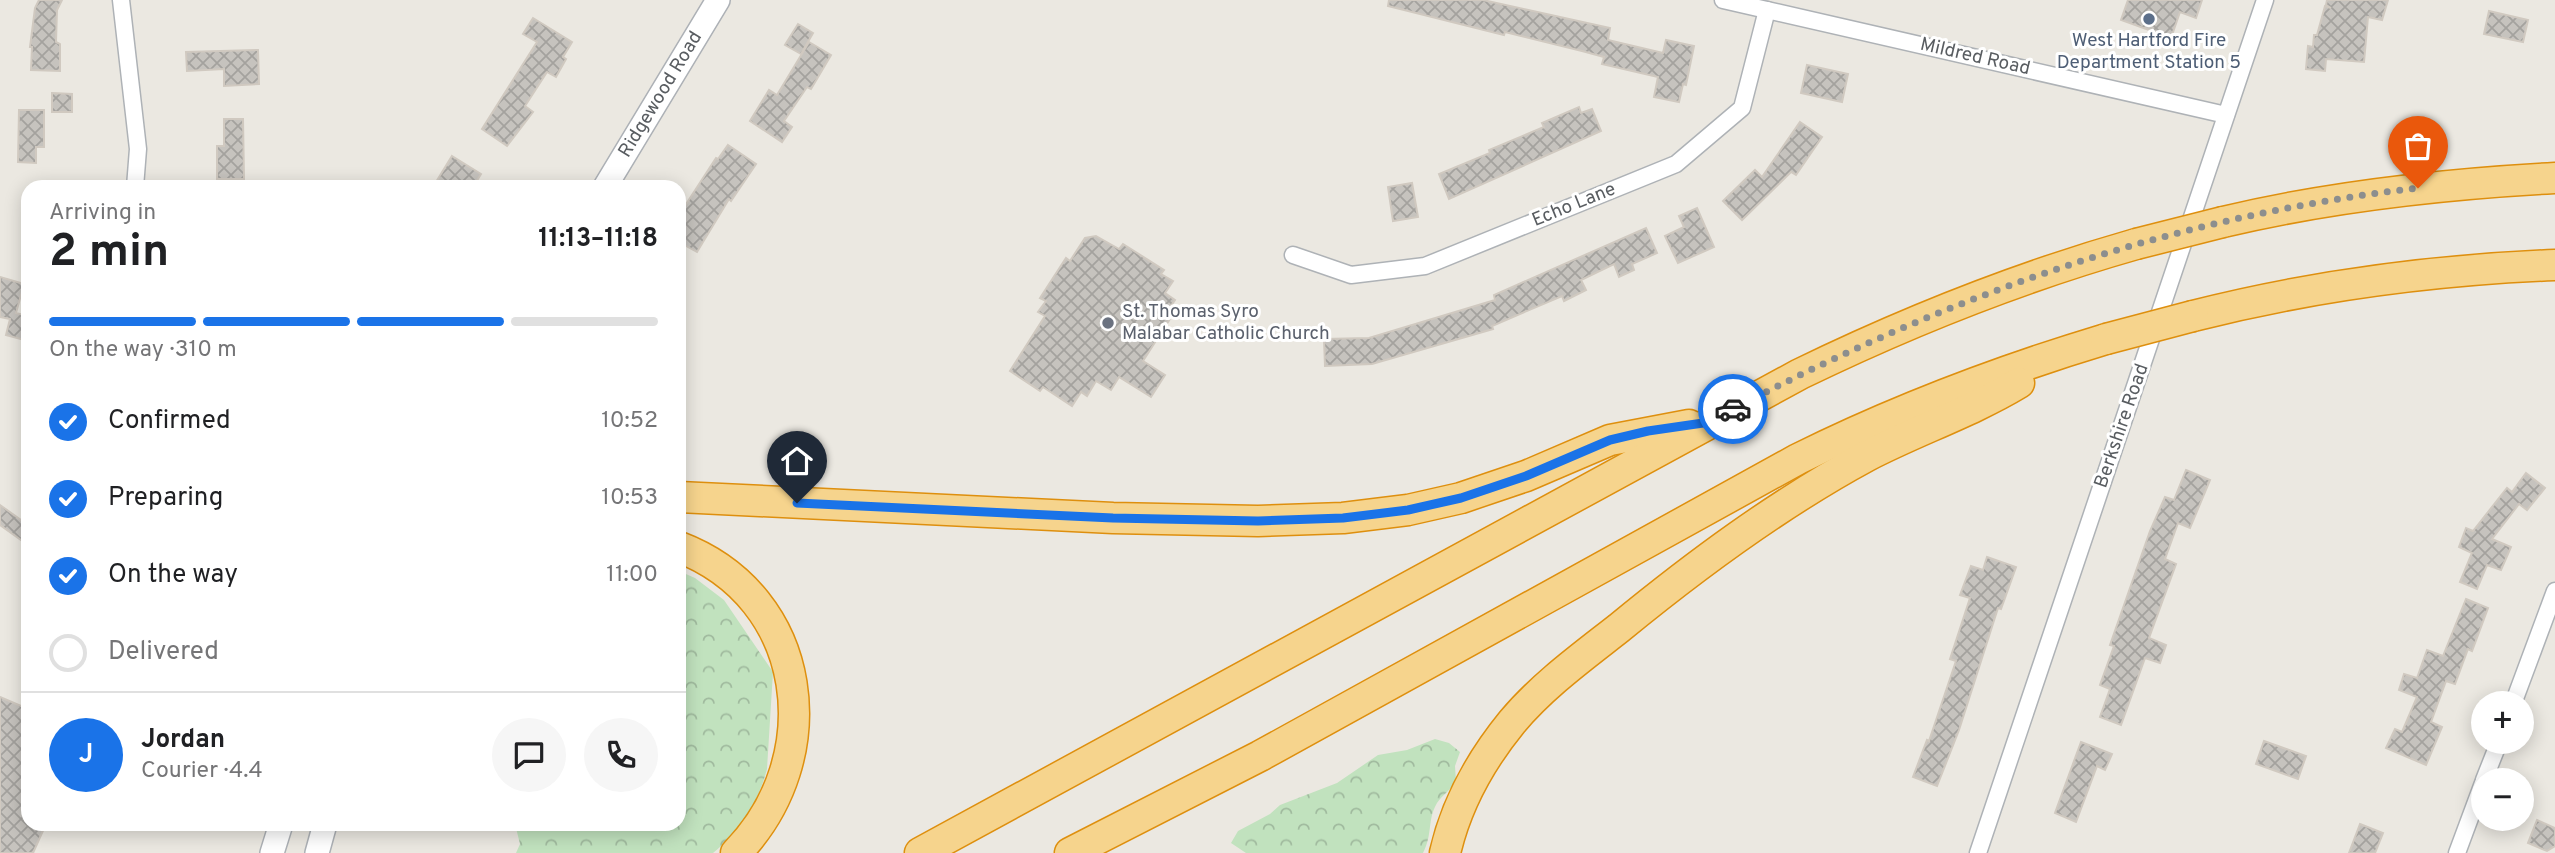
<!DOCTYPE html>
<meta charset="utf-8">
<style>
:root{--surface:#fff;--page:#f6f6f6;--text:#202124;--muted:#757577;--line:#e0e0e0;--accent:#1a73e8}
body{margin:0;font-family:Overpass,sans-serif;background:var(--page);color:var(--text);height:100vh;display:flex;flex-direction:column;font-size:26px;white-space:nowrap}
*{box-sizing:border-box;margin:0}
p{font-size:23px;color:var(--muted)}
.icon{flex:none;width:38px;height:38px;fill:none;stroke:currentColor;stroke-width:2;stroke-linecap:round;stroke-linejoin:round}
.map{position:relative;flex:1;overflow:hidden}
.drawer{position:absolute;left:21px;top:180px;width:665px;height:651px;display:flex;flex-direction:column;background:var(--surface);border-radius:21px;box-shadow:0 4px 18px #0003}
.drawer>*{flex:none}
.controls{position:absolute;left:2471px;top:691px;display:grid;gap:14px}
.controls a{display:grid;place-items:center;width:63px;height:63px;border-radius:50%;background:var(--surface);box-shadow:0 4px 18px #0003;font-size:35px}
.pin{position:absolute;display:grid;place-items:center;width:60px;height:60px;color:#fff;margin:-72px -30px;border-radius:50% 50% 50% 0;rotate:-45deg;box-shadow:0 0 7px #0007}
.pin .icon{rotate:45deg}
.courier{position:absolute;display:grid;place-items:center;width:70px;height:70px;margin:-35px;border:5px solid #1a73e8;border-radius:50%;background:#fff;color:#222;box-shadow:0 2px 9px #0007}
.summary em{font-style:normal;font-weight:700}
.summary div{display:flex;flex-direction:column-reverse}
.summary{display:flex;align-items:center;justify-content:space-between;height:119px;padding:0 28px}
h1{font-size:46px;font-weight:700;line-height:52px}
.bar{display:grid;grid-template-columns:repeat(4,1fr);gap:10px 7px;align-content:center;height:84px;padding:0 28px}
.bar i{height:9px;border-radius:5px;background:var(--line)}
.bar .on{background:var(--accent)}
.bar p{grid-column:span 4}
.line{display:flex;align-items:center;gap:18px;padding:0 28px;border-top:2px solid var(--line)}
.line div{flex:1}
.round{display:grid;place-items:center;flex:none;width:74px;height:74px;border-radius:37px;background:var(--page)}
ol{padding:0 28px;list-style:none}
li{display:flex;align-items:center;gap:21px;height:77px}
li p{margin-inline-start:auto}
li .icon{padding:7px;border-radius:50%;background:var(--accent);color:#fff;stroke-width:4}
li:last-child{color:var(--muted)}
li i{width:38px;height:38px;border:4px solid var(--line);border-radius:50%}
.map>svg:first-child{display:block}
.forest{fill:url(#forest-crowns)}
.building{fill:url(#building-cross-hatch);stroke:#d0c9c0;stroke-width:2}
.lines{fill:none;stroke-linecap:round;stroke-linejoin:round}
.street-casing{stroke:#aeb2b6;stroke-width:19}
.secondary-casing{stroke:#adb1b6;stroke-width:26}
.highway-casing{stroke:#de8f0e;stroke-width:33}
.street{stroke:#fff;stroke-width:16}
.secondary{stroke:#fff;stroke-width:23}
.highway{stroke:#f6d48d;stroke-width:30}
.highway-bridge-casing{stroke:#de8f0e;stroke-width:33;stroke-linecap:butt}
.highway-bridge{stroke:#f6d48d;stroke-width:30}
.done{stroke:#8c8e8e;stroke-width:7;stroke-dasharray:0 12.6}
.route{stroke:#1a73e8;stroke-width:9}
.service-dot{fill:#5c6f8a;stroke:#fff;stroke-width:2.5}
.worship-dot{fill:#6b7280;stroke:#fff;stroke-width:2.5}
.labels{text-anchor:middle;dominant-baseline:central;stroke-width:6;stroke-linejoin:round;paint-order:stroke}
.service-label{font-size:19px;fill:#4e5e75;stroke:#fff}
.street-label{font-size:19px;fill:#595d61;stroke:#fff}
.worship-label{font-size:19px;fill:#5b616d;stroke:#fff;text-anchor:start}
</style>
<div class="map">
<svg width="2555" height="853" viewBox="0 0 2555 853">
<defs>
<pattern id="forest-crowns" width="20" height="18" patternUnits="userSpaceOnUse" patternTransform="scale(1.75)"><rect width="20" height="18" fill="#c1e2be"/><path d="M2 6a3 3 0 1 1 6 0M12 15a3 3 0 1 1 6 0" fill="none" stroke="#a0ba9e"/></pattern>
<pattern id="building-cross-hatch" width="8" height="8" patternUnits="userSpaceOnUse" patternTransform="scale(1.75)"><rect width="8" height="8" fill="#c6c3be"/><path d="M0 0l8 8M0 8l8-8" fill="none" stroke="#a4a29e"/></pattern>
</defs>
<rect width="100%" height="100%" fill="#ebe8e1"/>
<g class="forest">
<path d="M679,571L695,578L724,600L773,672L767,769C759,801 739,833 713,853H516L520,844L515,824H679Z"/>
<path d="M1435,739L1449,743L1460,752L1455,766L1456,781C1451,790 1442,795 1437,803C1427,820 1433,834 1423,853H1246L1231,843L1238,831L1270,814L1280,805L1337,783L1378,755L1407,750Z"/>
</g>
<g class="building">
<polygon points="39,0 62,0 57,10 56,42 60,44 60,71 31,70 32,47 30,47 35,8"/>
<polygon points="1389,0 1483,0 1610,28 1608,40 1663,53 1666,40 1694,46 1686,85 1683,84 1679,102 1654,97 1658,77 1602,64 1604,57 1582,51 1505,32 1504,35 1388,6"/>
<polygon points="2128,0 2202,0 2196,18 2180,12 2171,38 2121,20"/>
<polygon points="2327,0 2388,0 2382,20 2368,17 2364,62 2326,59 2325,71 2306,69 2308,46 2313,47 2314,35 2317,35 2325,6 2331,8 2326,5"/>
<polygon points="2489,11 2528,20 2523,42 2484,34"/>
<polygon points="533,18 572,42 563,57 566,59 556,77 547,72 525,106 533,112 507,146 482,129 537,42 523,34"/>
<polygon points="798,24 813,33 801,54 785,45"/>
<polygon points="809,42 831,55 811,89 807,87 784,121 792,127 782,142 750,121 769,90 777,95"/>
<polygon points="258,50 259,84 224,86 224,69 187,71 186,52"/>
<polygon points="1807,65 1848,74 1842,102 1801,93"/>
<polygon points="52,93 72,94 72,112 52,112"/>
<polygon points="1579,107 1581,113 1592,109 1601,131 1449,199 1439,174 1490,153 1489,150 1544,127 1542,123"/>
<polygon points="19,110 44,110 44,147 36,147 36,163 18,162"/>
<polygon points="224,119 243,119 244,179 217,179 217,146 224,146"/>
<polygon points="1800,122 1822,137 1796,175 1791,172 1742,220 1723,201 1755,170 1762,177"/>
<polygon points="728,145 756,164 731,201 729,199 697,252 679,242 679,215 716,158 718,159"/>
<polygon points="452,156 481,174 473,187 433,187"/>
<polygon points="1412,183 1418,217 1393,221 1388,187"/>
<polygon points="1697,208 1714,247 1678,263 1665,236 1684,227 1679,216"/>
<polygon points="1646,228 1657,253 1632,264 1634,270 1619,277 1614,264 1581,280 1586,290 1564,301 1562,296 1492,326 1493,329 1372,364 1325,366 1324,339 1369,338 1495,300 1494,295"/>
<polygon points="1096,236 1119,249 1123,244 1164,270 1161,274 1173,281 1165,293 1175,300 1164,316 1170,319 1143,361 1165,375 1151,397 1119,377 1111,390 1096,381 1087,396 1081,392 1072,406 1043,387 1040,391 1010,371 1045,316 1038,312 1046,301 1040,298 1066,258 1070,261 1085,238"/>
<polygon points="0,277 24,284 16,313 28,316 28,341 6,335 10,319 0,317"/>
<polygon points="2186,470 2210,480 2190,528 2178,523 2165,559 2176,564 2149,638 2166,645 2160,663 2145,658 2121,725 2100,717 2110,689 2100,685 2114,646 2110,645 2150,531 2165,497 2174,500"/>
<polygon points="2526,473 2545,488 2527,510 2519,504 2492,539 2511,547 2501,570 2487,565 2477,589 2460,582 2472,553 2459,547 2466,528 2473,531 2507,488 2512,492"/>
<polygon points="0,505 28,525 28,545 0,525"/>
<polygon points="1987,557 2016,567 2001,609 1998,608 1959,730 1937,786 1913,777 1927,740 1929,741 1956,661 1950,659 1970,598 1960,595 1971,566 1983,570"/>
<polygon points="2466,599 2488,608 2472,651 2468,649 2455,684 2446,681 2431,722 2442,727 2426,765 2386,748 2395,729 2402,732 2417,697 2399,690 2404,674 2417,678 2427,650 2443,656"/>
<polygon points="0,697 28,709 28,824 46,824 33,853 0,853"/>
<polygon points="2264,741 2306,756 2298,779 2256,764"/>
<polygon points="2081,742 2112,754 2105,770 2097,766 2076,822 2055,813"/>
<polygon points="2537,820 2555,828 2555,846 2547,851 2528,843"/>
<polygon points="2360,824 2383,833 2375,853 2349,853"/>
</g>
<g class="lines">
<g class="street-casing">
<g id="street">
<polyline points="121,0 138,149 135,187"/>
<polyline points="1723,0 2226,115"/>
<polyline points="1293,255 1351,275 1425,266 1676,164 1742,108 1767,10"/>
<polyline points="2513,704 2555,591"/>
<polyline points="2484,780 2499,742"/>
<polyline points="1978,853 2265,0"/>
<polyline points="2457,853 2483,783"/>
</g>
</g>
<g class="secondary-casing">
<g id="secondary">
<path id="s1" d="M605,187L718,0"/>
<polyline points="272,853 281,824"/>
<polyline points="317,853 325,824"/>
</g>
</g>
<g class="highway-casing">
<g id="highway">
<path d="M2223,222C2332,196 2443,184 2555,178"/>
<path d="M2193,316C2311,286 2433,270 2555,265"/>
<polyline points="679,497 1113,518 1258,521 1343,518 1408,510 1461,498 1526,476 1610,440 1689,425"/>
<path d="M679,547C810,597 829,758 736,853"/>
<path d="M920,853L1800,374C1909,321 2020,277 2136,244"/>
<path d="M1070,853L1260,756L1798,459C1897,410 2000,371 2106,339"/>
<path d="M1445,853C1456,805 1481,760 1512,722C1542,686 1582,657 1619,628C1697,564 1778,504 1867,456C1917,430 1971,412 2019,383"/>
</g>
</g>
<use href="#street" class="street"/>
<use href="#secondary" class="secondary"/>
<use href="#highway" class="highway"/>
<g class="highway-bridge-casing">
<g id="highway-bridge">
<polyline points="2136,244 2223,222"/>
<polyline points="2106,339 2193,316"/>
</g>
</g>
<use href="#highway-bridge" class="highway-bridge"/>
</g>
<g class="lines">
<path class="done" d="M1733,409C1950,295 2174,216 2418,188"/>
<polyline class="route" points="797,503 1113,518 1258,521 1343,518 1408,510 1461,498 1526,476 1610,440 1648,431 1710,422 1733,409"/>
</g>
<circle class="service-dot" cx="2149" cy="19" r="7"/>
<circle class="worship-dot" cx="1108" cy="323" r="7"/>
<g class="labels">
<g class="service-label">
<text x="2149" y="41">West Hartford Fire<tspan x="2149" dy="22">Department Station 5</tspan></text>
</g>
<g class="street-label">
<text transform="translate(1975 57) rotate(13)">Mildred Road</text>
<text stroke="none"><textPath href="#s1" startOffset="108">Ridgewood Road</textPath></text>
<text transform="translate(1574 205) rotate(-22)">Echo Lane</text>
<text transform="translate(2122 426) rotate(-71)">Berkshire Road</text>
</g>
<g class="worship-label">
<text x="1122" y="312">St. Thomas Syro<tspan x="1122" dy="22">Malabar Catholic Church</tspan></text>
</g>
</g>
</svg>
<div class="controls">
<a>+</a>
<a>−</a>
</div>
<div class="pin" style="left:2418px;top:188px;background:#ea580c"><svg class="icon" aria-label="bag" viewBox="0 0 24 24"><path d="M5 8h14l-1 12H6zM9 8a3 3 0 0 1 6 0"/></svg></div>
<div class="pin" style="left:797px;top:503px;background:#1f2937"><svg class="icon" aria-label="home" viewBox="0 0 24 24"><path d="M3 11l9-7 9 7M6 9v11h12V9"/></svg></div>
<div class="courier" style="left:1733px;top:409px"><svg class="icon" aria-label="car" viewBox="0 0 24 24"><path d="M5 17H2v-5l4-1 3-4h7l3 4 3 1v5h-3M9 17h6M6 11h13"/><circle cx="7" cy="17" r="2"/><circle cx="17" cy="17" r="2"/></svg></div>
<section class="drawer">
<div class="summary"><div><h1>2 min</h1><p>Arriving in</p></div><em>11:13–11:18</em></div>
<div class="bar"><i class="on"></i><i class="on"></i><i class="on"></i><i></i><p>On the way · 310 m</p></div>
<ol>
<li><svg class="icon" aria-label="check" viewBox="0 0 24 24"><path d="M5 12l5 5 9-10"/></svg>Confirmed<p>10:52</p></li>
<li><svg class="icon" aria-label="check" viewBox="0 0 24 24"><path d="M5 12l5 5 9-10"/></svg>Preparing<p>10:53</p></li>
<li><svg class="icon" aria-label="check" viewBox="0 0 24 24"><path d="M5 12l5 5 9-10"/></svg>On the way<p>11:00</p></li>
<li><i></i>Delivered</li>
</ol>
<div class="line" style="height:126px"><b class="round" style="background:var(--accent);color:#fff">J</b><div><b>Jordan</b><p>Courier · 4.4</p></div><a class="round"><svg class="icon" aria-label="chat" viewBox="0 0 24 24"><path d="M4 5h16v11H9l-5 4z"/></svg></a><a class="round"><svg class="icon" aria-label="phone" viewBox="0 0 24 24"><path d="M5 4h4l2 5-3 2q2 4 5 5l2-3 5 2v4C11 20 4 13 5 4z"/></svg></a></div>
</section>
</div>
